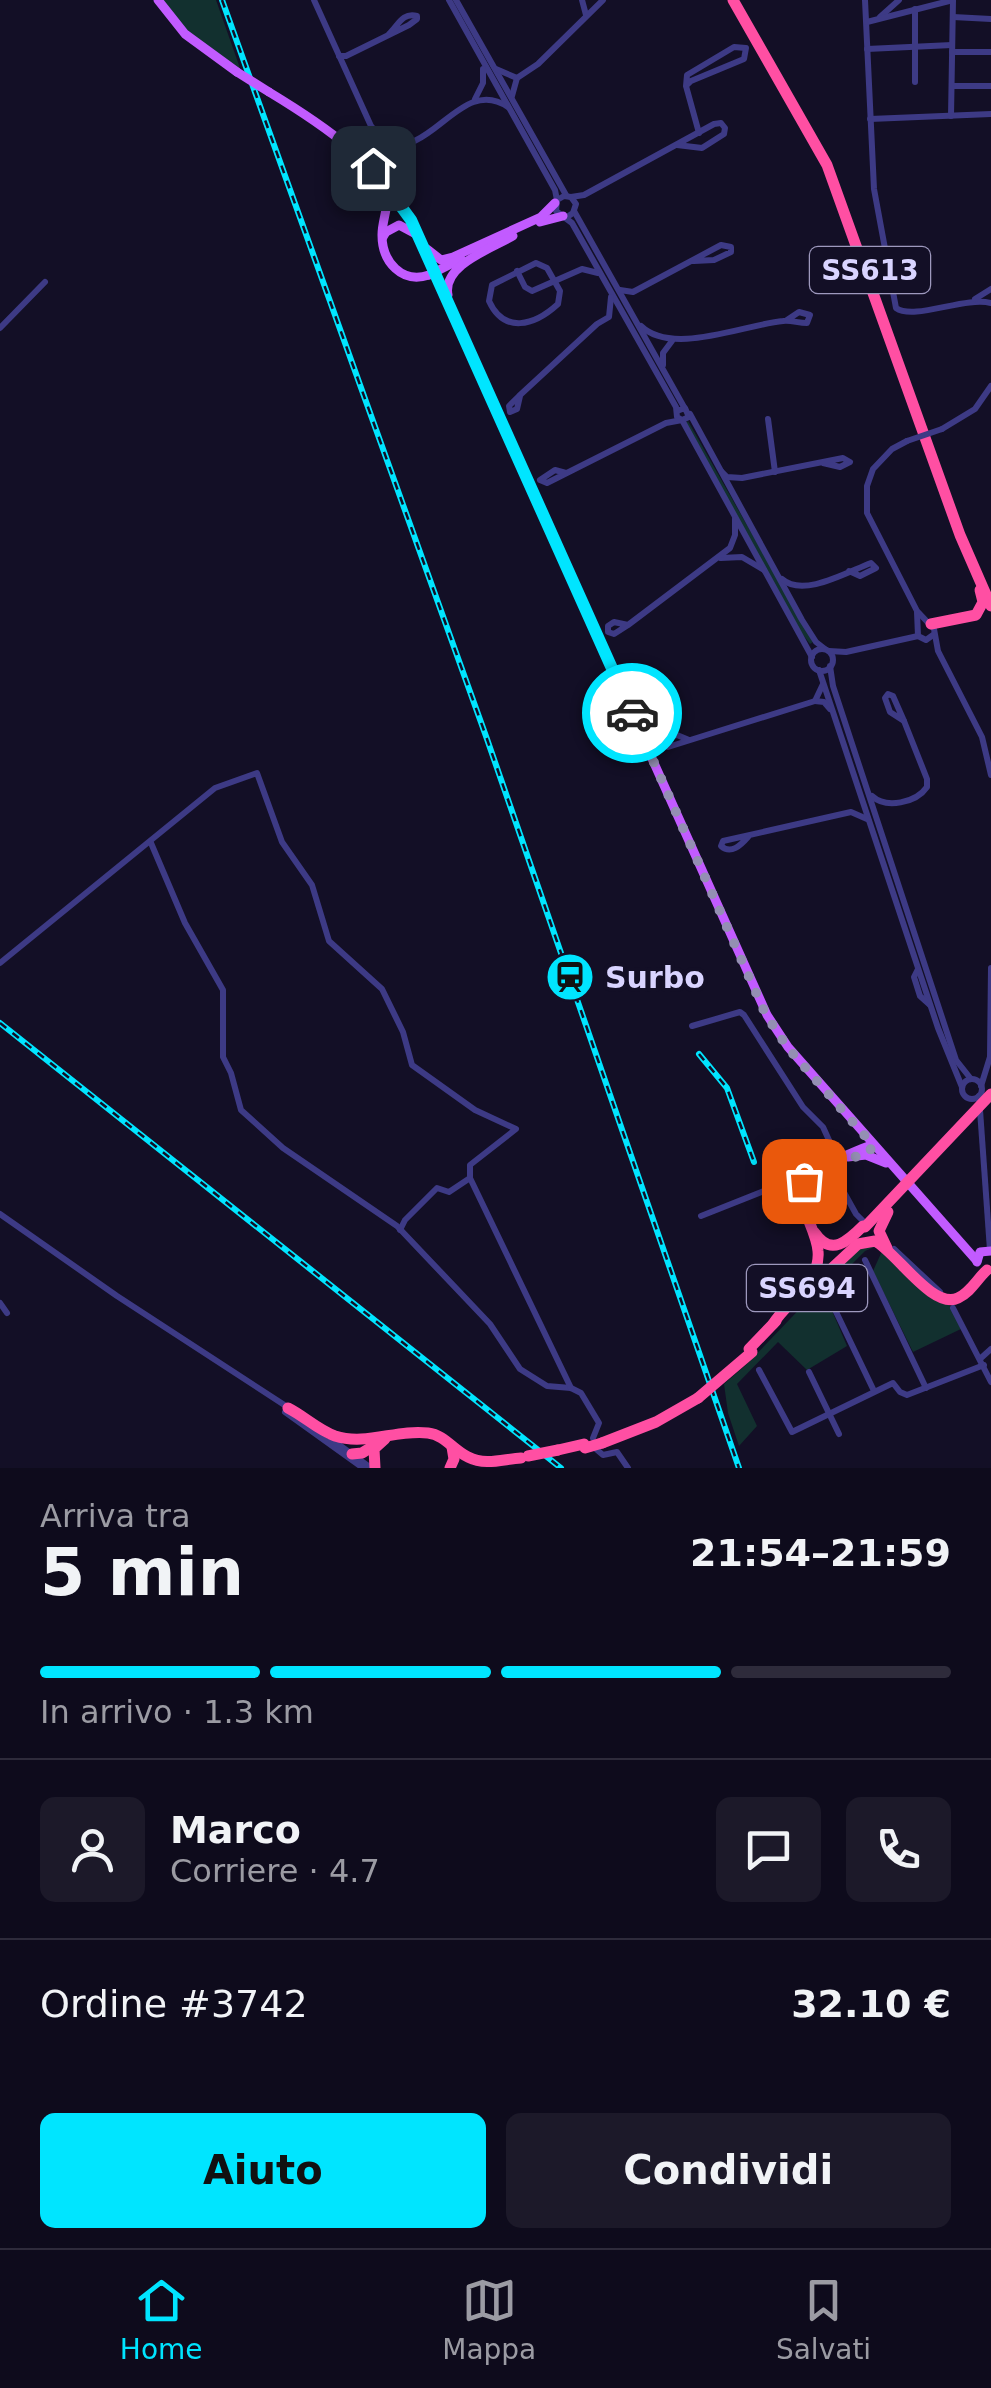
<!DOCTYPE html>
<html lang="it">
<meta charset="utf-8">
<style>
:root{--surface:#0e0b1c;--page:#1c1929;--text:#f1f3f6;--muted:#9b9ba3;--line:#2e2b3b;--accent:#00e5ff}
body{margin:0;font-family:"DejaVu Sans",sans-serif;background:var(--page);color:var(--text);height:100vh;display:flex;flex-direction:column;font-size:38px;white-space:nowrap}
*{box-sizing:border-box;margin:0}
p{font-size:32px;color:var(--muted)}
.icon{flex:none;width:55px;height:55px;fill:none;stroke:currentColor;stroke-width:2;stroke-linecap:round;stroke-linejoin:round}
.map{position:relative;height:1468px;overflow:hidden}
.panel{display:flex;flex-direction:column;background:var(--surface);flex:1}
.panel>*{flex:none}
.pin{position:absolute;display:grid;place-items:center;width:85px;height:85px;color:#fff;margin:-42px;border-radius:20px;box-shadow:0 5px 15px #0006}
.courier{position:absolute;display:grid;place-items:center;width:100px;height:100px;margin:-50px;border:8px solid #00e5ff;border-radius:50%;background:#fff;color:#222;box-shadow:0 2px 12px #0007}
.head em{font-style:normal;font-weight:800}
.head div{display:flex;flex-direction:column-reverse}
.head{display:flex;align-items:center;justify-content:space-between;height:170px;padding:0 40px}
h1{font-size:65px;font-weight:800;line-height:75px}
.bar{display:grid;grid-template-columns:repeat(4,1fr);gap:15px 10px;align-content:center;height:120px;padding:0 40px}
.bar i{height:12px;border-radius:8px;background:var(--line)}
.bar .on{background:var(--accent)}
.bar p{grid-column:span 4}
.line{display:flex;align-items:center;gap:25px;padding:0 40px;border-top:2px solid var(--line)}
.line div{flex:1}
.round{display:grid;place-items:center;flex:none;width:105px;height:105px;border-radius:15px;background:var(--page)}
.primary-button{display:flex;gap:20px;margin-top:auto;padding:20px 40px}
.primary-button a{flex:1;height:115px;border-radius:15px;background:var(--accent);color:#111;font-size:40px;font-weight:800;line-height:115px;text-align:center}
.primary-button a+a{background:var(--page);color:var(--text)}
.tab-bar{display:flex;justify-content:space-around;align-items:center;height:140px;border-top:2px solid var(--line);background:var(--surface);font-size:28px;color:var(--muted)}
.tab-bar a{display:grid;justify-items:center;gap:5px}
.tab-bar .on{color:var(--accent)}
.map>svg:first-child{display:block}
.green{fill:#12302f}
.lines{fill:none;stroke-linecap:round;stroke-linejoin:round}
.minor{stroke:#3d3a85;stroke-width:6}
.major{stroke:#c25bff;stroke-width:9}
.highway{stroke:#ff4fa3;stroke-width:11}
.rail-casing{stroke:#00e5ff;stroke-width:6}
.rail{stroke:#130f26;stroke-width:2.5;stroke-dasharray:8;stroke-linecap:butt}
.minor-bridge{stroke:#3d3a85;stroke-width:6}
.major-bridge{stroke:#c25bff;stroke-width:9}
.highway-bridge{stroke:#ff4fa3;stroke-width:11}
.done{stroke:#948fb3;stroke-width:10;stroke-dasharray:0 18}
.route{stroke:#00e5ff;stroke-width:12}
.labels{text-anchor:middle;dominant-baseline:central;stroke-width:8;stroke-linejoin:round;paint-order:stroke}
.shield{fill:#130f26;stroke:#9e99be;stroke-width:2.5}
.shield-label{font-size:28px;font-weight:bold;fill:#d9d4ff}
.poi-label{font-size:30px;font-weight:bold;fill:#d9d4ff;stroke:#130f26;text-anchor:start}
</style>
<div class="map">
<svg width="991" height="1468" viewBox="0 0 991 1468">
<rect width="100%" height="100%" fill="#130f26"/>
<g class="green">
<polygon points="162,0 216,0 241,71 191,35"/>
<polygon points="688,421 813,642 810,644 800,631 686,423"/>
<polygon points="879,1245 865,1251 824,1292 847,1346 807,1370 778,1342 737,1384 757,1426 739,1446 728,1413 724,1384 746,1365 858,1248"/>
<polygon points="883,1249 936,1301 949,1305 963,1328 913,1352 873,1271"/>
</g>
<g class="lines">
<g class="minor">
<path d="M314,0L371,126L385,143C432,159 461,75 508,107"/>
<polyline points="449,0 555,190 557,200"/>
<polyline points="456,0 566,195"/>
<polyline points="582,0 586,15"/>
<path d="M865,0L874,189L896,308C914,321 965,296 991,303"/>
<polyline points="915,9 915,82"/>
<polyline points="880,17 899,0"/>
<polyline points="953,17 991,19"/>
<polyline points="867,22 953,0"/>
<polyline points="867,49 952,45"/>
<polyline points="952,52 991,52"/>
<path d="M339,56H346L409,25L417,19V16C402,12 398,26 389,34"/>
<polyline points="496,69 517,78"/>
<polyline points="686,86 687,75 734,47 746,48 744,59 691,81 686,86 699,133"/>
<polyline points="952,86 991,86"/>
<polyline points="512,96 517,78 538,64 603,0"/>
<polyline points="475,99 483,83 483,69"/>
<polyline points="951,116 953,0"/>
<polyline points="870,119 991,114"/>
<polyline points="571,197 584,195 714,124 721,123 725,128 724,134 702,148 677,145"/>
<polyline points="574,211 684,407"/>
<polyline points="567,217 573,213 576,204 571,197 564,196 557,200 556,211 572,223 676,407 677,417 682,420 689,417 685,408 677,411"/>
<path d="M536,263L547,268L560,291L558,304C534,326 504,334 489,301L492,285Z"/>
<polyline points="517,271 525,287 532,291 582,269 598,273"/>
<polyline points="620,290 633,292 721,245 731,247 731,252 714,260 694,261"/>
<polyline points="975,299 991,289"/>
<path d="M641,326C672,356 743,325 783,321C791,320 798,323 807,323L810,315L799,312L787,320"/>
<polyline points="0,328 45,282"/>
<polyline points="663,365 663,353 672,341"/>
<polyline points="520,396 517,409 510,412 509,406 519,396 597,324 609,317 611,297"/>
<polyline points="690,414 802,620 816,642 825,649"/>
<polyline points="768,419 775,472"/>
<polyline points="942,429 975,409 991,386"/>
<polyline points="907,441 892,449 873,469 867,486 867,513 917,611 934,629 938,651 982,737 991,775"/>
<polyline points="722,472 727,477 742,478 843,458 850,462 840,467 823,463"/>
<polyline points="566,473 555,470 540,480 547,483 666,423 682,420 812,657"/>
<polyline points="721,558 742,557 764,570"/>
<path d="M782,579C803,598 847,572 871,563L876,568L860,576L849,571"/>
<polyline points="917,612 918,636 926,640 933,635"/>
<polyline points="628,625 614,622 608,626 608,632 614,634 628,625 730,548 735,535 735,519"/>
<circle cx="822" cy="660" r="11"/>
<polyline points="829,651 846,652 918,636"/>
<polyline points="830,666 833,686 956,1060 971,1079"/>
<polyline points="819,670 938,1028 962,1087"/>
<polyline points="823,684 815,701 824,702 830,709"/>
<polygon points="888,694 893,696 904,721 890,712 885,698"/>
<polyline points="689,740 677,735 664,739 662,745 668,747 815,701"/>
<path d="M872,796C886,809 916,803 927,787V779L904,721"/>
<path d="M748,837C741,845 731,855 721,846L723,841L851,812L867,819"/>
<polyline points="151,843 185,923 223,990 223,1057 231,1073 241,1110 283,1148 397,1226 490,1324 520,1369 547,1386 571,1388 581,1393 599,1423 593,1438"/>
<polyline points="0,963 215,788 257,773 282,842 312,885 329,941 382,989 403,1032 412,1065 475,1110 516,1129 470,1165 470,1178 449,1192 437,1188 405,1220 400,1230"/>
<polyline points="918,969 914,977 920,996 930,1005"/>
<polyline points="692,1026 740,1012 744,1015 803,1107 823,1127 833,1149 831,1164 836,1178 856,1214 866,1224"/>
<circle cx="972" cy="1089" r="10"/>
<polyline points="981,1086 990,1057 991,968"/>
<polyline points="979,1096 990,1250"/>
<polyline points="470,1178 571,1388"/>
<polyline points="0,1214 117,1296 289,1408"/>
<polyline points="701,1216 794,1179"/>
<polyline points="894,1249 940,1292"/>
<polyline points="865,1260 926,1388"/>
<polyline points="827,1293 874,1391"/>
<polyline points="0,1303 7,1313"/>
<polyline points="953,1308 991,1382"/>
<polyline points="981,1358 991,1349"/>
<polyline points="759,1370 792,1432 893,1383 900,1392 907,1395 984,1365"/>
<polyline points="809,1372 839,1434"/>
<polyline points="285,1412 363,1468"/>
<polyline points="331,1439 371,1468"/>
<polyline points="596,1449 603,1455 617,1452 628,1468"/>
</g>
<g class="major">
<polyline points="158,0 185,34 237,72"/>
<path d="M269,92C330,129 373,159 411,221L767,1015L788,1047L977,1261"/>
<path d="M385,187C391,204 382,218 382,235C382,262 402,284 429,275"/>
<polyline points="540,222 563,216"/>
<polyline points="383,237 386,232 399,225 414,233"/>
<polyline points="427,249 441,260 453,257 541,217 555,203"/>
<polyline points="437,271 461,259"/>
<path d="M448,295C442,265 491,249 513,236"/>
<polyline points="848,1157 866,1155 886,1163"/>
<path d="M794,1179C808,1173 865,1145 873,1145"/>
<polyline points="977,1262 980,1252 991,1251"/>
</g>
<g class="highway">
<polyline points="733,0 827,165 960,535 991,606"/>
<polyline points="931,624 976,615 983,602 980,590"/>
<polyline points="768,1189 790,1189 801,1198"/>
<path d="M815,1233C831,1257 848,1241 863,1226"/>
<path d="M829,1271L858,1244L875,1241C897,1253 933,1310 958,1298C971,1292 977,1279 987,1270"/>
<path d="M773,1324C787,1301 821,1283 818,1251C816,1223 785,1193 814,1171"/>
<polyline points="749,1349 776,1321"/>
<path d="M288,1408C304,1416 318,1430 335,1436C366,1446 397,1429 428,1433C445,1435 453,1450 468,1457C486,1466 503,1459 521,1458"/>
<polyline points="602,1443 656,1422 698,1398"/>
<polyline points="558,1450 584,1444"/>
<polyline points="352,1454 362,1453 375,1445"/>
<polyline points="375,1468 374,1449 385,1439"/>
<polyline points="450,1468 454,1459 452,1447"/>
</g>
<g class="rail-casing">
<g id="rail">
<polyline points="222,0 487,739 739,1468"/>
<polyline points="0,1023 561,1468"/>
<polyline points="699,1054 727,1088 754,1162"/>
</g>
</g>
<use href="#rail" class="rail"/>
<polyline class="minor-bridge" points="907,441 942,429"/>
<g class="major-bridge">
<polyline points="237,72 269,92"/>
<polyline points="429,275 437,271"/>
</g>
<g class="highway-bridge">
<polyline points="865,1227 991,1094"/>
<polyline points="887,1248 879,1231 888,1212"/>
<polyline points="698,1398 752,1352"/>
<polyline points="585,1448 602,1443"/>
<polyline points="528,1456 558,1450"/>
</g>
</g>
<g class="lines">
<path class="done" d="M632,713L766,1015L788,1048L873,1145L868,1154C845,1159 820,1163 804,1181"/>
<polyline class="route" points="373,168 411,220 632,713"/>
</g>
<defs>
<g id="station-disc" transform="scale(2.5)"><circle r="9.5" fill="#00e5ff" stroke="#130f26"/><path d="M-3-6H3Q5-6 5-4V2Q5 4 3 4L4.5 6H3L1.5 4h-3L-3 6H-4.5L-3 4Q-5 4-5 2V-4Q-5-6-3-6ZM-3.5-4v3h7v-3ZM-3.5 1v1.5H-2V1ZM2 1v1.5H3.5V1Z" fill="#111"/></g>
</defs>
<g fill-rule="evenodd">
<use href="#station-disc" x="570" y="977"/>
</g>
<g class="labels">
<g class="shield">
<rect x="810" y="247" width="120" height="46" rx="8"/>
<rect x="747" y="1265" width="120" height="46" rx="8"/>
</g>
<g class="shield-label">
<text x="870" y="270">SS613</text>
<text x="807" y="1288">SS694</text>
</g>
<g class="poi-label">
<text x="605" y="977">Surbo</text>
</g>
</g>
</svg>
<div class="pin" style="left:804px;top:1181px;background:#ea580c"><svg class="icon" aria-label="bag" viewBox="0 0 24 24"><path d="M5 8h14l-1 12H6zM9 8a3 3 0 0 1 6 0"/></svg></div>
<div class="pin" style="left:373px;top:168px;background:#1f2937"><svg class="icon" aria-label="home" viewBox="0 0 24 24"><path d="M3 11l9-7 9 7M6 9v11h12V9"/></svg></div>
<div class="courier" style="left:632px;top:713px"><svg class="icon" aria-label="car" viewBox="0 0 24 24"><path d="M5 17H2v-5l4-1 3-4h7l3 4 3 1v5h-3M9 17h6M6 11h13"/><circle cx="7" cy="17" r="2"/><circle cx="17" cy="17" r="2"/></svg></div>
</div>
<section class="panel">
<div class="head"><div><h1>5 min</h1><p>Arriva tra</p></div><em>21:54–21:59</em></div>
<div class="bar"><i class="on"></i><i class="on"></i><i class="on"></i><i></i><p>In arrivo · 1.3 km</p></div>
<div class="line" style="height:180px"><a class="round"><svg class="icon" aria-label="person" viewBox="0 0 24 24"><circle cx="12" cy="8" r="4"/><path d="M4 21q1-7 8-7t8 7"/></svg></a><div><b>Marco</b><p>Corriere · 4.7</p></div><a class="round"><svg class="icon" aria-label="chat" viewBox="0 0 24 24"><path d="M4 5h16v11H9l-5 4z"/></svg></a><a class="round"><svg class="icon" aria-label="phone" viewBox="0 0 24 24"><path d="M5 4h4l2 5-3 2q2 4 5 5l2-3 5 2v4C11 20 4 13 5 4z"/></svg></a></div>
<div class="line" style="height:130px"><div>Ordine #3742</div><b>32.10 €</b></div>
<div class="primary-button"><a>Aiuto</a><a>Condividi</a></div>
</section>
<nav class="tab-bar">
<a class="on"><svg class="icon" aria-label="home" viewBox="0 0 24 24"><path d="M3 11l9-7 9 7M6 9v11h12V9"/></svg>Home</a>
<a><svg class="icon" aria-label="map" viewBox="0 0 24 24"><path d="M3 6l6-2 6 2 6-2v14l-6 2-6-2-6 2zM9 4v14M15 6v14"/></svg>Mappa</a>
<a><svg class="icon" aria-label="saved" viewBox="0 0 24 24"><path d="M7 4h10v16l-5-4-5 4z"/></svg>Salvati</a>
</nav>
